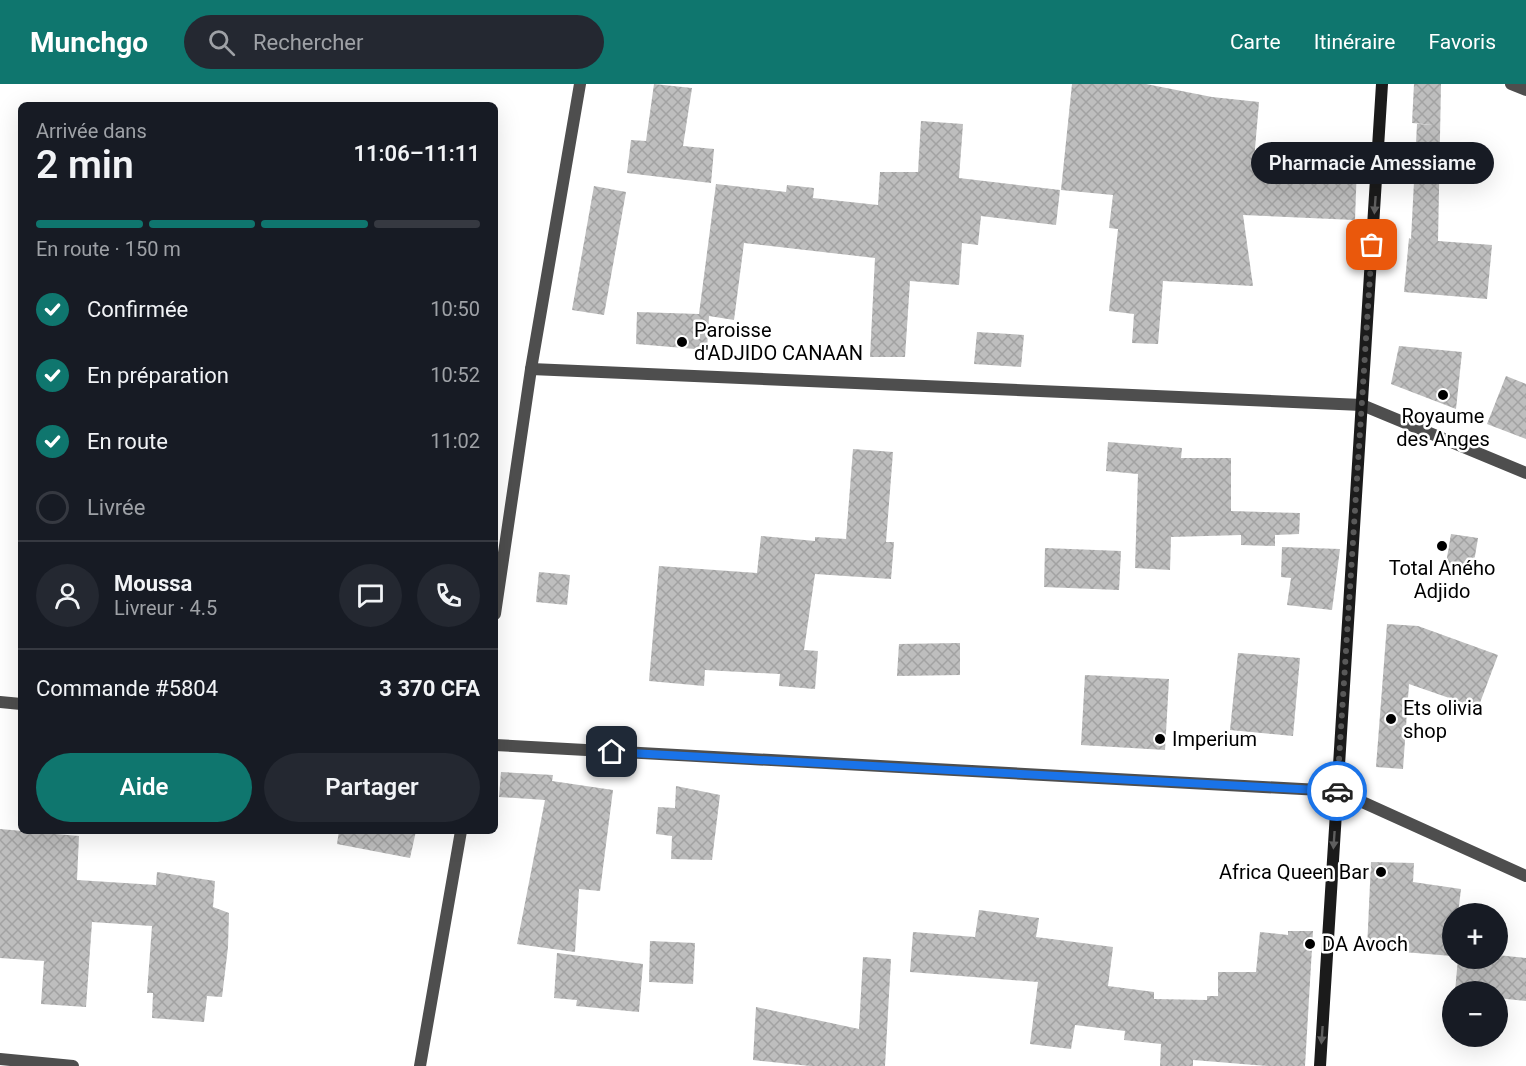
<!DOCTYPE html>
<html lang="fr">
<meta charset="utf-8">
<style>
:root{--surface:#171b24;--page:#242831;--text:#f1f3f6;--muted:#9ea1a6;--line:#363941;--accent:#0f766e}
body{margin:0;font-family:Roboto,sans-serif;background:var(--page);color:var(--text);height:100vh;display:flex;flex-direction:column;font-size:22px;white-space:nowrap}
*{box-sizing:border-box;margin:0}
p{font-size:20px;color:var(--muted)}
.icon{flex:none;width:33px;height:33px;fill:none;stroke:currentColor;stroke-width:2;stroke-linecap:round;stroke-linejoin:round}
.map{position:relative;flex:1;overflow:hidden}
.details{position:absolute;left:18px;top:18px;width:480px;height:732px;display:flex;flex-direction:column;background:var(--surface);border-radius:9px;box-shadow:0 6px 24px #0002}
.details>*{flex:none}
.controls{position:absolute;left:1442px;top:819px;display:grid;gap:12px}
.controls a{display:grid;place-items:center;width:66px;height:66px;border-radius:50%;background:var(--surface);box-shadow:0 6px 24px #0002;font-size:30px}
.pin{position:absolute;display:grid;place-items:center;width:51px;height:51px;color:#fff;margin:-26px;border-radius:12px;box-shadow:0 3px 9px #0006}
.courier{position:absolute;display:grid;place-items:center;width:60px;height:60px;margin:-30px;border:4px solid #1a73e8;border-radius:50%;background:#fff;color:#222;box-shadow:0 2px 8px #0007}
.bubble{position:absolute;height:42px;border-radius:21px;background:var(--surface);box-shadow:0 6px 24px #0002;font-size:20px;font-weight:600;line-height:42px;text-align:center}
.summary em{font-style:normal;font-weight:600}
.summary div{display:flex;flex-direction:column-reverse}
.summary{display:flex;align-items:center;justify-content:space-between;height:102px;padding:0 18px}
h1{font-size:39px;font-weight:600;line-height:45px}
.bar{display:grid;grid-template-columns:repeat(4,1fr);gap:9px 6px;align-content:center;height:72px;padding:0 18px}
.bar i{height:8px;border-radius:4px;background:var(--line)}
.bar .current{background:var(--accent)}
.bar p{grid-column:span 4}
.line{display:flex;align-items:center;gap:15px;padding:0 18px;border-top:2px solid var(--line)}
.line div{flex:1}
.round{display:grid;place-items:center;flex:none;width:63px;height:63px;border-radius:32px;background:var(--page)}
ol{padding:0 18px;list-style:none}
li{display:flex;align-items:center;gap:18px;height:66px}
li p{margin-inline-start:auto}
li .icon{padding:6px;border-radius:50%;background:var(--accent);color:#fff;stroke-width:4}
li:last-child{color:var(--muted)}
li i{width:33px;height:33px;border:3px solid var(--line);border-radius:50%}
.cta{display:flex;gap:12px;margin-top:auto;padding:12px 18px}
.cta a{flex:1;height:69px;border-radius:36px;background:var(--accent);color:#fff;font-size:24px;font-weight:600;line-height:69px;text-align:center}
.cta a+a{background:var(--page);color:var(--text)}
header{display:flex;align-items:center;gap:36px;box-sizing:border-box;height:84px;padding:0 30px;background:var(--accent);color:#fff}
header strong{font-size:28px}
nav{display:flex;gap:33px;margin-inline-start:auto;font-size:21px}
.search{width:420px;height:54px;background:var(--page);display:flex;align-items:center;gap:15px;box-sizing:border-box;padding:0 21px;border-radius:33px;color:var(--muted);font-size:22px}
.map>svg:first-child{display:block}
.building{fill:url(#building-cross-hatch)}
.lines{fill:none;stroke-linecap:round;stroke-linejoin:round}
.street{stroke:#4e4e4e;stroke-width:12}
.secondary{stroke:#1b1b1b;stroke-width:12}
.oneway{fill:#5f5f5f}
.done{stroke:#595959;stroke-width:6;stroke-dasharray:0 10.8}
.route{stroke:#1a73e8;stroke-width:8}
.poi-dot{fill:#000;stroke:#fff;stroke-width:2}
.labels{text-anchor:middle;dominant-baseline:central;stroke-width:5;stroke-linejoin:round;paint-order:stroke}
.poi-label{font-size:20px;fill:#000;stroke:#fff;text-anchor:start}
</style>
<header>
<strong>Munchgo</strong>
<div class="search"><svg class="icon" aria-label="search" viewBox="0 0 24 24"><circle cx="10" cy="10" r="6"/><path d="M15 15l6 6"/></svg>Rechercher</div>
<nav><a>Carte</a><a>Itinéraire</a><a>Favoris</a></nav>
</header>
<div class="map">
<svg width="1526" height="982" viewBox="0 0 1526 982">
<defs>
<pattern id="building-cross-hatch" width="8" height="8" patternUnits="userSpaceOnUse" patternTransform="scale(1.5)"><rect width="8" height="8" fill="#bebebe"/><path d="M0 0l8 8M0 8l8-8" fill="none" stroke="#a2a2a2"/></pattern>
</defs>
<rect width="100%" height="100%" fill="#fff"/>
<g class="building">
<polygon points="654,0 692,4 683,62 714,65 711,99 627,89 631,56 646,57"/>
<polygon points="1072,0 1146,0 1212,13 1259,18 1254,76 1357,81 1355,136 1243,131 1253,202 1163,197 1158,260 1132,259 1134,230 1109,227 1118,145 1109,144 1113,111 1061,106"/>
<polygon points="1414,0 1441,0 1438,157 1492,161 1487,215 1404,208 1409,154 1411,155 1417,40 1435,41 1412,39"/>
<polygon points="921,37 963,40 959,94 1060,106 1056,141 981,132 978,161 962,159 959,201 910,197 905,273 870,273 875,174 744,159 734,236 709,232 707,266 636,260 637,228 699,230 716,100 786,108 787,101 814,104 813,114 878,121 880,88 918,88"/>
<polygon points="594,102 626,108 604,231 572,226"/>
<polygon points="977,248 1024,251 1021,283 974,280"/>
<polygon points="1399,262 1462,268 1456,325 1391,300"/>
<polygon points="1506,292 1526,300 1526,355 1487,340"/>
<polygon points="1108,358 1182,364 1181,374 1231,374 1231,427 1300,429 1299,450 1275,451 1275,462 1241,461 1241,451 1171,453 1170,486 1135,484 1138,390 1106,387"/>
<polygon points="853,365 893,368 886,458 894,458 891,495 815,490 804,566 818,567 815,605 779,602 780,590 705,586 704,602 649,597 659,482 757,489 761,452 815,457 815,453 846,455"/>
<polygon points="1451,450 1478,454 1472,490 1445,485"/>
<polygon points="1282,463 1340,465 1332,526 1287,521 1291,494 1281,493"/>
<polygon points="1045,464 1121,467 1119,506 1044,503"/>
<polygon points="539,488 570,491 567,521 536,518"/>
<polygon points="1387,540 1418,542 1498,571 1478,624 1409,600 1403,685 1376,683"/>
<polygon points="960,559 960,591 897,592 899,560"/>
<polygon points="1238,569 1300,574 1293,652 1230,646"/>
<polygon points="1085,591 1169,595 1165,666 1081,661"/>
<polygon points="501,688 553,691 552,697 613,706 600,807 579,805 575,868 517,860 545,716 499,713"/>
<polygon points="676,702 720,711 712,776 671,775 672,752 656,750 658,723 675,724"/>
<polygon points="0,745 79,752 77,796 156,801 157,788 215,797 213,823 229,829 228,863 222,913 207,912 204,938 152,934 153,909 147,909 152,842 92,838 86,923 41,920 44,877 0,874"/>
<polygon points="339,747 416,747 410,774 337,760"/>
<polygon points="1371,778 1414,779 1413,798 1461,805 1458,830 1452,830 1452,872 1367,865"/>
<polygon points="979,826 1039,834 1036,853 1113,863 1108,902 1154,908 1154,915 1207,916 1207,912 1218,912 1218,888 1256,888 1260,848 1288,851 1288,847 1313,847 1305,982 1267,982 1193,976 1193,982 1160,982 1161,960 1124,956 1125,947 1075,941 1071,965 1030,960 1038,898 910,888 913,848 975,853"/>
<polygon points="650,857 695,859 693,900 649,898"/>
<polygon points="557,869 643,880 639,928 576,922 577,916 554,914"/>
<polygon points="1497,871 1526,874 1526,917 1497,914 1497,908 1455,908 1458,874 1497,874"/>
<polygon points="863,873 891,875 885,982 810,982 753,976 756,923 859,945"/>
</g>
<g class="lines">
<g class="street">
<polyline points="1511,0 1526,6"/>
<polyline points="531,285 1362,321 1526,389"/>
<polyline points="495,530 531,285 580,0"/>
<polyline points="0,618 21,620"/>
<polyline points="495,661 1338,707 1526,792"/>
<polyline points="0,975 73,982"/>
<polyline points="420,982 461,747"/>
</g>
<polyline class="secondary" points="1320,982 1382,0"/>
</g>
<defs><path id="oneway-solid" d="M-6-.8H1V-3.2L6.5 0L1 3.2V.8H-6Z" transform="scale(1.5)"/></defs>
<g class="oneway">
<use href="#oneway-solid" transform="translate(1375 121) rotate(94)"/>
<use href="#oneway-solid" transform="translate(1334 756) rotate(94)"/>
<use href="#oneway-solid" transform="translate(1322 951) rotate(94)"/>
</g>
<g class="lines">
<polyline class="done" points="1337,707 1372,161"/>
<polyline class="route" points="612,668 1337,707"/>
</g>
<g class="poi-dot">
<circle cx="682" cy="258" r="6"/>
<circle cx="1443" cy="311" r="6"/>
<circle cx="1442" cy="462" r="6"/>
<circle cx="1391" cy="635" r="6"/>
<circle cx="1160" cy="655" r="6"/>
<circle cx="1381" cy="788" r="6"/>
<circle cx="1310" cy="860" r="6"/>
</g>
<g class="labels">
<g class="poi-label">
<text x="694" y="246">Paroisse<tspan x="694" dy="23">d'ADJIDO CANAAN</tspan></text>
<text x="1443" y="332" text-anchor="middle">Royaume<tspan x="1443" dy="23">des Anges</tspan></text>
<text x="1442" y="484" text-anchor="middle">Total Aného<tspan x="1442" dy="23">Adjido</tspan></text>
<text x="1403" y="624">Ets olivia<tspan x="1403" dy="23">shop</tspan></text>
<text x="1172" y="655">Imperium</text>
<text x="1369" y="788" text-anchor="end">Africa Queen Bar</text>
<text x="1322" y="860">DA Avoch</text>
</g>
</g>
</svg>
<div class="controls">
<a>+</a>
<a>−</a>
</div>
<div class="pin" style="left:1372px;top:161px;background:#ea580c"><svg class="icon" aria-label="bag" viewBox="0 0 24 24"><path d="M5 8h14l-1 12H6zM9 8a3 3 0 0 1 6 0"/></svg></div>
<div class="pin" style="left:612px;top:668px;background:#1f2937"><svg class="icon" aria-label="home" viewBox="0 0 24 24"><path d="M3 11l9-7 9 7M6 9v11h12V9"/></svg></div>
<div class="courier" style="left:1337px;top:707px"><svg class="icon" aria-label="car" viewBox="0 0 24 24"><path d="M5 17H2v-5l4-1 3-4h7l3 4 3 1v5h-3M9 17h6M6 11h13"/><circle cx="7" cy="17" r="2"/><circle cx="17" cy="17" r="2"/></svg></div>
<div class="bubble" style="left:1251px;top:58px;width:243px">Pharmacie Amessiame</div>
<section class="details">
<div class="summary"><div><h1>2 min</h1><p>Arrivée dans</p></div><em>11:06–11:11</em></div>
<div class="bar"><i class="current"></i><i class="current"></i><i class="current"></i><i></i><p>En route · 150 m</p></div>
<ol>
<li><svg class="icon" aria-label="check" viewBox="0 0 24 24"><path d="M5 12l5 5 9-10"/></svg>Confirmée<p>10:50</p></li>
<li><svg class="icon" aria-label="check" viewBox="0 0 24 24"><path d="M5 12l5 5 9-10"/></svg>En préparation<p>10:52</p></li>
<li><svg class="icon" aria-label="check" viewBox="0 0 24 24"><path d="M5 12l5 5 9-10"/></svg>En route<p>11:02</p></li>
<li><i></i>Livrée</li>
</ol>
<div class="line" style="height:108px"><a class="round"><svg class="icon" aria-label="person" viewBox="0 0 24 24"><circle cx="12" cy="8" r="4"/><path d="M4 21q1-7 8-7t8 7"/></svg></a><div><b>Moussa</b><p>Livreur · 4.5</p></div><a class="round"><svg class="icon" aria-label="chat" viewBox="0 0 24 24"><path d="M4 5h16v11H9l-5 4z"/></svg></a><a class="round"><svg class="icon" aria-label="phone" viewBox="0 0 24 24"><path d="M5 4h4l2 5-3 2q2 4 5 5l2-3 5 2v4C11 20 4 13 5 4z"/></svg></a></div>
<div class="line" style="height:78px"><div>Commande #5804</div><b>3 370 CFA</b></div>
<div class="cta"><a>Aide</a><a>Partager</a></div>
</section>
</div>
